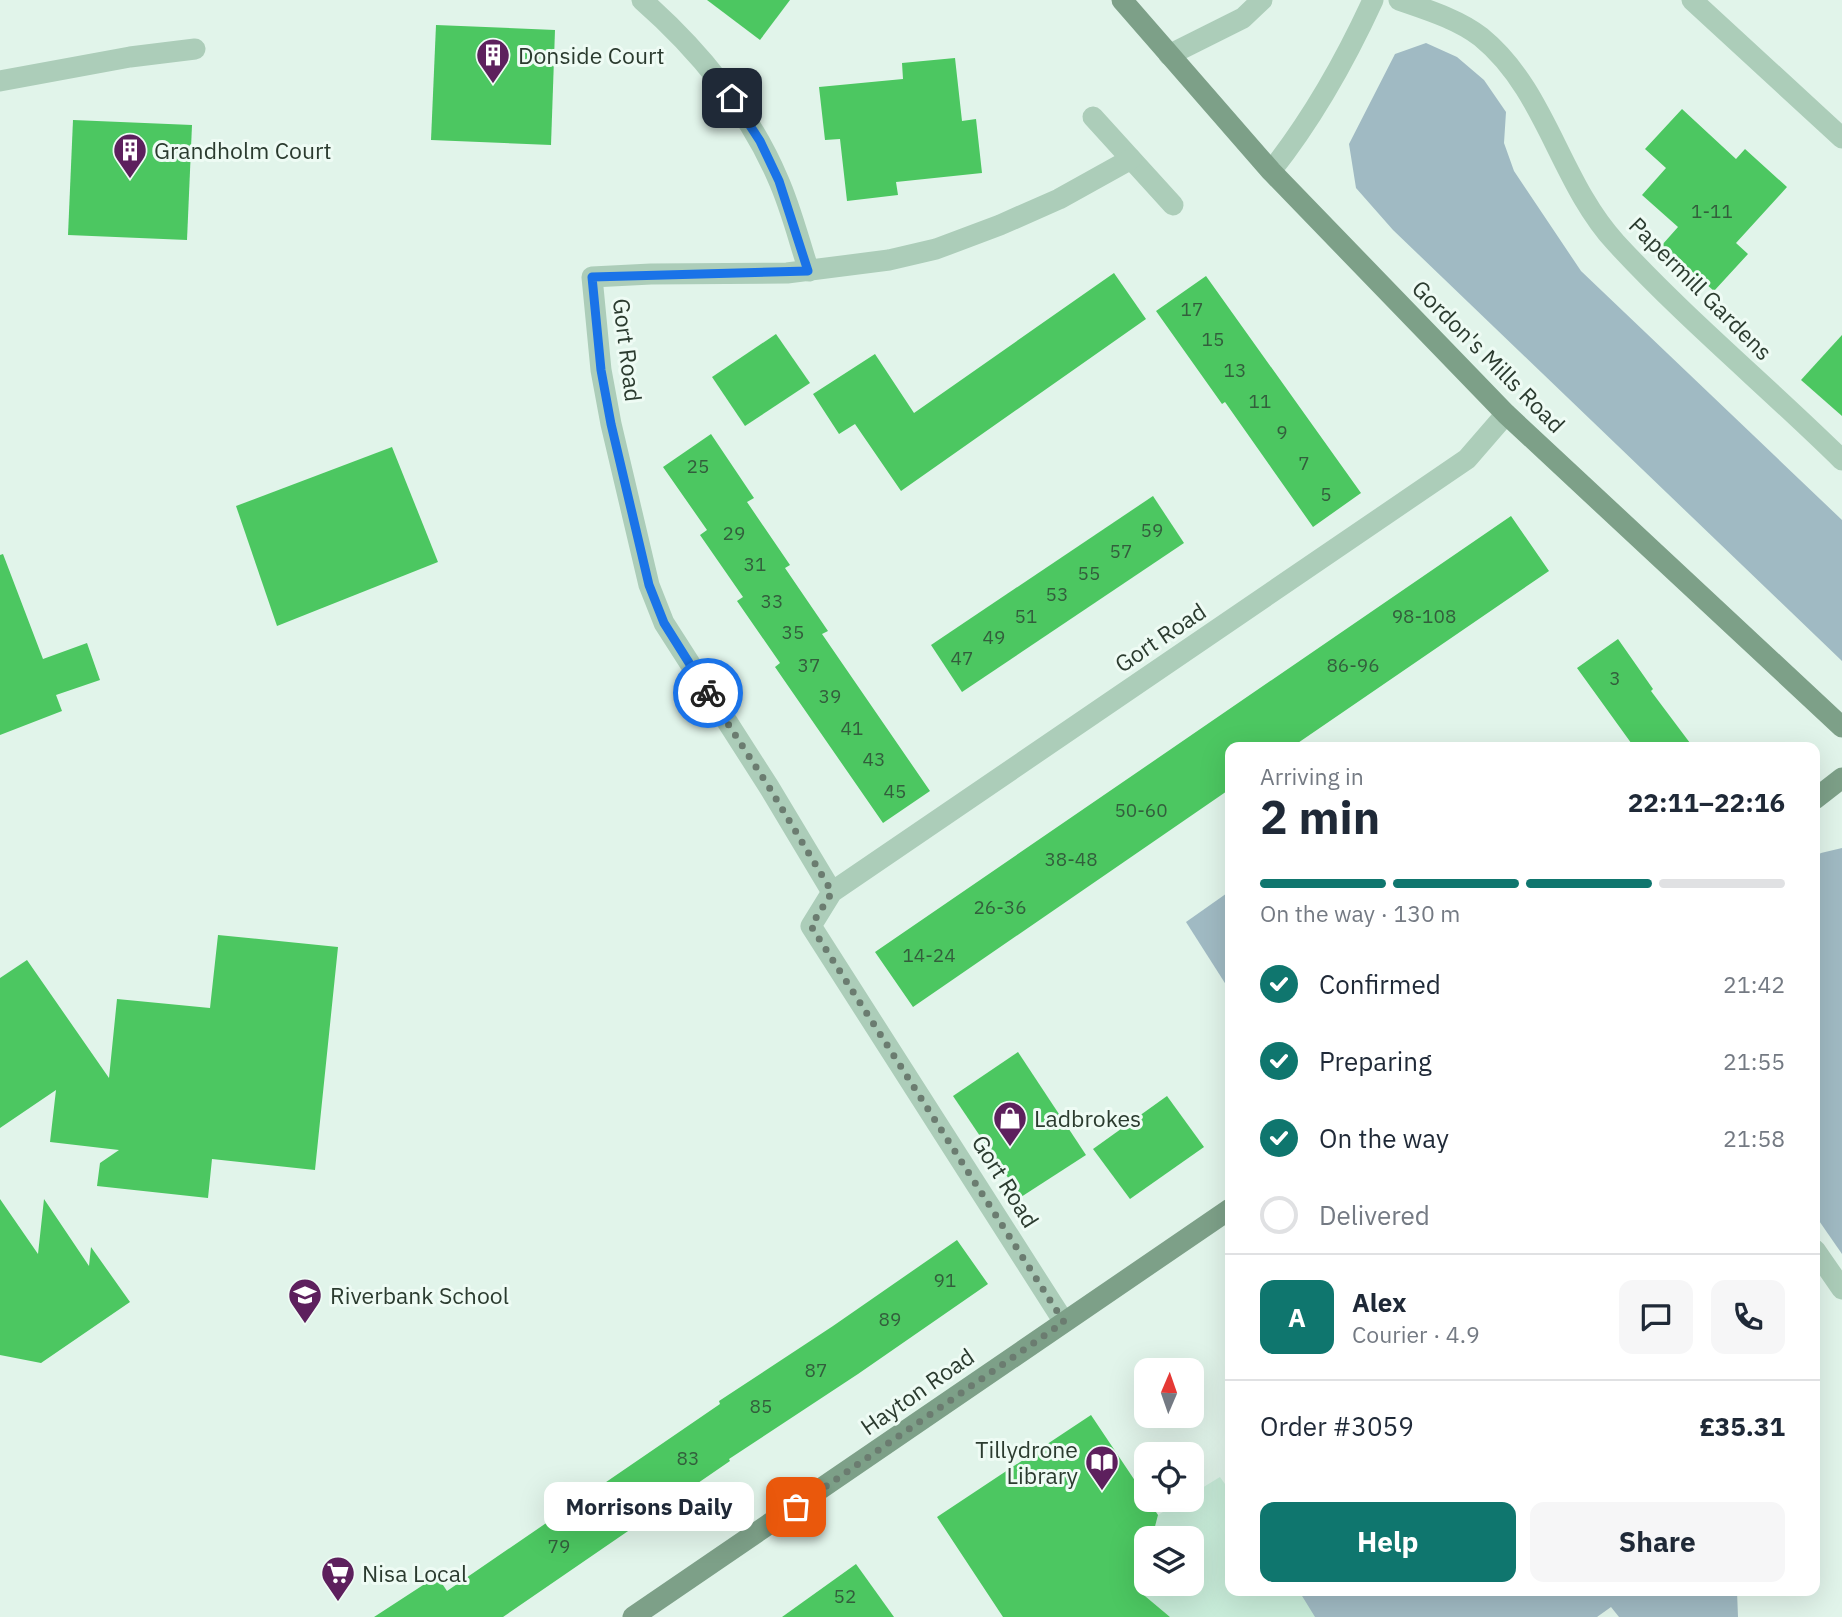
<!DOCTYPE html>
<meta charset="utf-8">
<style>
:root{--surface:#fff;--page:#f6f6f7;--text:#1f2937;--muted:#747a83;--line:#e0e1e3;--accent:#0f766e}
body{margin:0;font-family:"IBM Plex Sans",sans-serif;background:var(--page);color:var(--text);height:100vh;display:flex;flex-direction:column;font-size:26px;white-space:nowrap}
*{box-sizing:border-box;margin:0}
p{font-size:23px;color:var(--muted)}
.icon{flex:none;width:38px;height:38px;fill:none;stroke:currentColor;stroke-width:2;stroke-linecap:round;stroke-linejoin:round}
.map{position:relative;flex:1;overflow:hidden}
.details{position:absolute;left:1225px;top:742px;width:595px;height:854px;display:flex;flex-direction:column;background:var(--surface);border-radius:14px;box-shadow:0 7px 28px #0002}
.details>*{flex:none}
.needle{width:46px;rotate:2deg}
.controls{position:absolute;left:1134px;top:1358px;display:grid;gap:14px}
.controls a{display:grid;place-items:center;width:70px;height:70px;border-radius:14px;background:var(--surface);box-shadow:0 7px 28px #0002;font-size:35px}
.pin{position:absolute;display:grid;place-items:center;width:60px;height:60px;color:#fff;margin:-30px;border-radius:14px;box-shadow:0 4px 10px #0006}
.courier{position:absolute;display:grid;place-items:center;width:70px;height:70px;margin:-35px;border:5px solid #1a73e8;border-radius:50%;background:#fff;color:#222;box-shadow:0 2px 9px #0007}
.bubble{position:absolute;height:49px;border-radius:14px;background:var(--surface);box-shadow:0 7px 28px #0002;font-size:23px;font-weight:800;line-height:49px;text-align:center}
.head em{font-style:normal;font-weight:800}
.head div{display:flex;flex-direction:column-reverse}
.head{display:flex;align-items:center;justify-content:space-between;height:119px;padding:0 35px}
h1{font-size:46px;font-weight:800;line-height:52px}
.bar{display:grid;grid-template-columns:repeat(4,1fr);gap:10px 7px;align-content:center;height:84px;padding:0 35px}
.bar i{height:9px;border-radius:5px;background:var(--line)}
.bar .on{background:var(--accent)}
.bar p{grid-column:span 4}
.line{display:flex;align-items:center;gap:18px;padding:0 35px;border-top:2px solid var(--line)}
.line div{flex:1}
.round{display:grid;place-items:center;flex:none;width:74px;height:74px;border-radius:14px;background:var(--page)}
ol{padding:0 35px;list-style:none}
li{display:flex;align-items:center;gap:21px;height:77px}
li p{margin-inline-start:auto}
li .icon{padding:7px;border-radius:50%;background:var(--accent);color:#fff;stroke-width:4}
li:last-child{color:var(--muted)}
li i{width:38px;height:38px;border:4px solid var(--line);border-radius:50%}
.action{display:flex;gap:14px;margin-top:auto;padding:14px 35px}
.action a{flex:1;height:80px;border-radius:14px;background:var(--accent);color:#fff;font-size:28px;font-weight:800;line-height:80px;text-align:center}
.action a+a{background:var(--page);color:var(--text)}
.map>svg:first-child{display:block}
.green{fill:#a0bac3}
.plaza{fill:#c8ecd9}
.building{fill:#4cc761}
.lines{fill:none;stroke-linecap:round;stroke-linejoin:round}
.street{stroke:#accdb9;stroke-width:21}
.secondary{stroke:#7da088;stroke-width:21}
.done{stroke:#6b7c70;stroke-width:7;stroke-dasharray:0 12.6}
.route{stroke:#1a73e8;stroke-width:9}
.labels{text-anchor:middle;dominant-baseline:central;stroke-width:6;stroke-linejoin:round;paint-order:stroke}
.number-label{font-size:19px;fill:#335e3c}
.poi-label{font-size:23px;fill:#2b3b2f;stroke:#eefbf4;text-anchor:start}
.street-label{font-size:23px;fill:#2b3b2f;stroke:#eefbf4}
</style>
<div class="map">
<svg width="1842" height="1617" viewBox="0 0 1842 1617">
<rect width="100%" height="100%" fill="#e1f4ea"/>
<g class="green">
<polygon points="1426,43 1457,57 1484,80 1506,112 1504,143 1514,171 1581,271 1842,520 1842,661 1393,230 1356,188 1349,144 1395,54"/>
<polygon points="1842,848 1842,1254 1815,1215 1815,857 1821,853"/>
<polygon points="1230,891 1230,991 1186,922"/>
<polygon points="1297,1591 1737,1591 1738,1617 1619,1617 1611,1607 1597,1617 1313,1617"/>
</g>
<polygon class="plaza" points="1220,1477 1230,1491 1230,1591 1299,1591 1315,1617 1170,1617 1139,1591 1146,1562 1146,1584 1192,1584 1192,1538 1152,1538 1158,1515 1183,1500 1192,1500 1192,1494"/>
<g class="building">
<polygon points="707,0 790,0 760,40"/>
<polygon points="436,25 555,30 551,145 431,140"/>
<polygon points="955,58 962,121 976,119 982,173 896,182 898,195 847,201 840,139 825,140 819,87 903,79 902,63"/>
<polygon points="1682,109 1736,159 1745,149 1787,187 1736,243 1748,254 1714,291 1662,245 1678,227 1642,195 1666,168 1645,149"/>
<polygon points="73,120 192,125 187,240 68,235"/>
<polygon points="1114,273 1146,319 901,491 855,424 839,434 813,394 875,354 914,413"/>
<polygon points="1206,276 1361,493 1313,527 1225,402 1222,404 1156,311"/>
<polygon points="776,334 810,383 745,426 712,377"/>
<polygon points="1842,335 1842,416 1801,380"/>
<polygon points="711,434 754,498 747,502 790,565 785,568 828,631 822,634 930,791 883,823 775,667 780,663 737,601 743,597 700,535 707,530 663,467"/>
<polygon points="392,447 438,562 277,626 236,506"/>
<polygon points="1153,496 1184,543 962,692 931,645"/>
<polygon points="1511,516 1549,571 1292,747 1230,747 1230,789 913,1007 875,952"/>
<polygon points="3,554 43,659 87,643 100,680 56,695 62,711 0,735 0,555"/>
<polygon points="1618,639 1653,689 1651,691 1693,747 1634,747 1577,668"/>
<polygon points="218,935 338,947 315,1170 212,1159 208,1198 97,1186 100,1163 119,1150 50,1142 56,1090 0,1128 0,978 27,960 109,1078 117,999 210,1008"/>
<polygon points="1018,1052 1086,1155 1021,1197 953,1096"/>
<polygon points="1167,1096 1204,1147 1130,1199 1093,1149"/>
<polygon points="0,1199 38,1254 44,1199 89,1266 91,1247 130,1302 41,1363 0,1355"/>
<polygon points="957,1240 988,1284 858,1374 729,1459 730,1461 503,1617 374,1617 437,1576 447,1591 720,1404 719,1401 833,1326"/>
<polygon points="1091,1415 1158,1515 1152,1538 1146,1538 1146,1562 1139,1591 1170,1617 1003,1617 937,1517"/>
<polygon points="856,1564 894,1617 782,1617"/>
</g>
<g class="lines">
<g class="street">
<path d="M642,0C698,49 749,111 778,179C791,208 799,241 809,271"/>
<path d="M1399,0C1425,9 1458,19 1481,37C1547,91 1559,181 1616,243C1687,320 1768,387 1842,460"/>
<polyline points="1692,0 1842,138"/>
<polyline points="1169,55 1243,18 1262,0"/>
<polyline points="0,81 130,57 195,49"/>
<polyline points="1093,117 1173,205"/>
<path d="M1271,171C1313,118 1345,61 1373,0"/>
<polyline points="832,892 769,787 664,623 649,585 611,424 601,370 592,277 651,274 787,273 889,260 936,249 1000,225 1059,199 1131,159"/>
<polyline points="1815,1250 1842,1289"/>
<polyline points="1064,1322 811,926 832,892 1467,459 1506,414"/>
</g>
<g class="secondary">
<polyline points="1122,0 1271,171 1506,414 1842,727"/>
<polyline points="1815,799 1842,778"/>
<polyline points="633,1617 1230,1209"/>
</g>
</g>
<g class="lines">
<polyline class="done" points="708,693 769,787 832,892 811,926 1064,1322 796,1507"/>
<polyline class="route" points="708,693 664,623 649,585 611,424 601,370 592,277 808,271 779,181 760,141 732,98"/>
</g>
<defs>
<g id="building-pin" transform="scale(1.75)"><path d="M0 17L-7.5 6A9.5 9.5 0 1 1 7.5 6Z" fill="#5d205d" stroke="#eefbf4"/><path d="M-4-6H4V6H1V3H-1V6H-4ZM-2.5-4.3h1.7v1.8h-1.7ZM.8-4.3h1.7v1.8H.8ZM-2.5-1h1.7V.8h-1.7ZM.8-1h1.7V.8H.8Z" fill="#fff"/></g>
<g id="shop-pin" transform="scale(1.75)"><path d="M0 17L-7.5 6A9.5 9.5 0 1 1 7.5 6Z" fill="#5d205d" stroke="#eefbf4"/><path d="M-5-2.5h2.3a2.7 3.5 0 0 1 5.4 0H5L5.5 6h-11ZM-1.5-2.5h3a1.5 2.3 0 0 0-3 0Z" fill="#fff"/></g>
<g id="school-pin" transform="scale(1.75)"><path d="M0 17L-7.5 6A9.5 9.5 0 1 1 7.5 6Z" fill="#5d205d" stroke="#eefbf4"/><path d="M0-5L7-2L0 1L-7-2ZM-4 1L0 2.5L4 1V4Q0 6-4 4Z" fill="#fff"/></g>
<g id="library-pin" transform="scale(1.75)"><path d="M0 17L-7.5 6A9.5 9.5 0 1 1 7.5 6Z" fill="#5d205d" stroke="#eefbf4"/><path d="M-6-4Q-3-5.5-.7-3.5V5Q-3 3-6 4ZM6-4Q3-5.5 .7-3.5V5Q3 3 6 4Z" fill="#fff"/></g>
<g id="supermarket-pin" transform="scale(1.75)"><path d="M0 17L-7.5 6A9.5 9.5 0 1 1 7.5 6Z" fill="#5d205d" stroke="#eefbf4"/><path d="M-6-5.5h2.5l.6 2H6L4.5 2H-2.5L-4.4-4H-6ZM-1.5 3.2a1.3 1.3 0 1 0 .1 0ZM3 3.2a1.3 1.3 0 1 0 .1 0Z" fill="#fff"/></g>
</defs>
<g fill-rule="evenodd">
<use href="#building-pin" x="493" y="55"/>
<use href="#building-pin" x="130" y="150"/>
<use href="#shop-pin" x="1010" y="1118"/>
<use href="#school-pin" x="305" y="1295"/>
<use href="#library-pin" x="1102" y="1462"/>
<use href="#supermarket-pin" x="338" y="1573"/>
</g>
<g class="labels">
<g class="number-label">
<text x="1712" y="211">1-11</text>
<text x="1192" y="309">17</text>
<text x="1213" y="339">15</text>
<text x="1235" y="370">13</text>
<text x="1260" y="401">11</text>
<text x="1282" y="432">9</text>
<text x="1304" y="463">7</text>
<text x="698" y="466">25</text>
<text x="1326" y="494">5</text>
<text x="1152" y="530">59</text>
<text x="734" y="533">29</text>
<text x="1121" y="551">57</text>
<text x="755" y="564">31</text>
<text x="1089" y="573">55</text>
<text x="1057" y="594">53</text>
<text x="772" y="601">33</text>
<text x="1026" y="616">51</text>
<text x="1424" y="616">98-108</text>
<text x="793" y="632">35</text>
<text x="994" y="637">49</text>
<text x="962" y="658">47</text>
<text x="809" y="665">37</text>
<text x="1353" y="665">86-96</text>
<text x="1615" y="678">3</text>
<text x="830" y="696">39</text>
<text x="852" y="728">41</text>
<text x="874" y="759">43</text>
<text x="895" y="791">45</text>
<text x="1141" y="810">50-60</text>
<text x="1071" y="859">38-48</text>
<text x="1000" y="907">26-36</text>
<text x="929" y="955">14-24</text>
<text x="945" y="1280">91</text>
<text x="890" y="1319">89</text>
<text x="816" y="1370">87</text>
<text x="761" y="1406">85</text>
<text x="688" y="1458">83</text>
<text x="559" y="1546">79</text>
<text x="845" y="1596">52</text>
</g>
<g class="poi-label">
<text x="518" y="55">Donside Court</text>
<text x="154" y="150">Grandholm Court</text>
<text x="1034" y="1118">Ladbrokes</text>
<text x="330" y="1295">Riverbank School</text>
<text x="1078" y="1449" text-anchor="end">Tillydrone<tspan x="1078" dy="26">Library</tspan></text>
<text x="362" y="1573">Nisa Local</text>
</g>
<g class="street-label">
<text transform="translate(1701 288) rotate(45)">Papermill Gardens</text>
<text transform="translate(628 350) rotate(83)">Gort Road</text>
<text transform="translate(1489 356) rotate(45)">Gordon's Mills Road</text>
<text transform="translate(1160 637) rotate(-34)">Gort Road</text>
<text transform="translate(1006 1181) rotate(58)">Gort Road</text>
<text transform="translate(917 1391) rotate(-35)">Hayton Road</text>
</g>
</g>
</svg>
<div class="controls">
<a><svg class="needle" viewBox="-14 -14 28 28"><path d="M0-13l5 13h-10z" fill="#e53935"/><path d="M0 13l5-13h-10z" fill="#747a83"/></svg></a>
<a><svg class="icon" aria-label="locate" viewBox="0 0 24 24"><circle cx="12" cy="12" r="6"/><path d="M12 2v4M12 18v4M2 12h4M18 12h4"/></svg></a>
<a><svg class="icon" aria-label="layers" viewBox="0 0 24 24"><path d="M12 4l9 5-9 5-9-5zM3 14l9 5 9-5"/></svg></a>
</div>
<div class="pin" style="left:796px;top:1507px;background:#ea580c"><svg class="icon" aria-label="bag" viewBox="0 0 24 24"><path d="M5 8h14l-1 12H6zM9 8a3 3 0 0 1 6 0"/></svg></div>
<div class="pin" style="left:732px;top:98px;background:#1f2937"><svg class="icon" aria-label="home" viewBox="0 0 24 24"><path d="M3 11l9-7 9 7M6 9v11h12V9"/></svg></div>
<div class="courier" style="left:708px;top:693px"><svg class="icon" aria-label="bike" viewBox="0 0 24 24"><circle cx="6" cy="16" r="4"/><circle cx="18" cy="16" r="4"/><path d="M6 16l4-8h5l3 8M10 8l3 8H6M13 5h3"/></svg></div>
<div class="bubble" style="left:544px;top:1482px;width:210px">Morrisons Daily</div>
<section class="details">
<div class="head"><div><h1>2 min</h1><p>Arriving in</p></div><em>22:11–22:16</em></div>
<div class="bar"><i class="on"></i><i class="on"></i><i class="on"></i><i></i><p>On the way · 130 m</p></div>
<ol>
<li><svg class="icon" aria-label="check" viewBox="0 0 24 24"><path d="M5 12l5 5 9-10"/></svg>Confirmed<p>21:42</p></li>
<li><svg class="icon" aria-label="check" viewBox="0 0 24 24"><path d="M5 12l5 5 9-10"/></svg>Preparing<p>21:55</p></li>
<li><svg class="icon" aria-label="check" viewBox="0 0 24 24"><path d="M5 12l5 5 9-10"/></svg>On the way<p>21:58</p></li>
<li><i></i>Delivered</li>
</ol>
<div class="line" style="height:126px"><b class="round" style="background:var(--accent);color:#fff">A</b><div><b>Alex</b><p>Courier · 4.9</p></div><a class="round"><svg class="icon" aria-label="chat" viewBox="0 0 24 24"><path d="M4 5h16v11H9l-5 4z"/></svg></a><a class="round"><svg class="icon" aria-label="phone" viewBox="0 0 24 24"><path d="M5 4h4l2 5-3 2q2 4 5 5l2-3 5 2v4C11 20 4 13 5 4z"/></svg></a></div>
<div class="line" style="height:91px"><div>Order #3059</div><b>£35.31</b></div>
<div class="action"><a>Help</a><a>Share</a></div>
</section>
</div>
